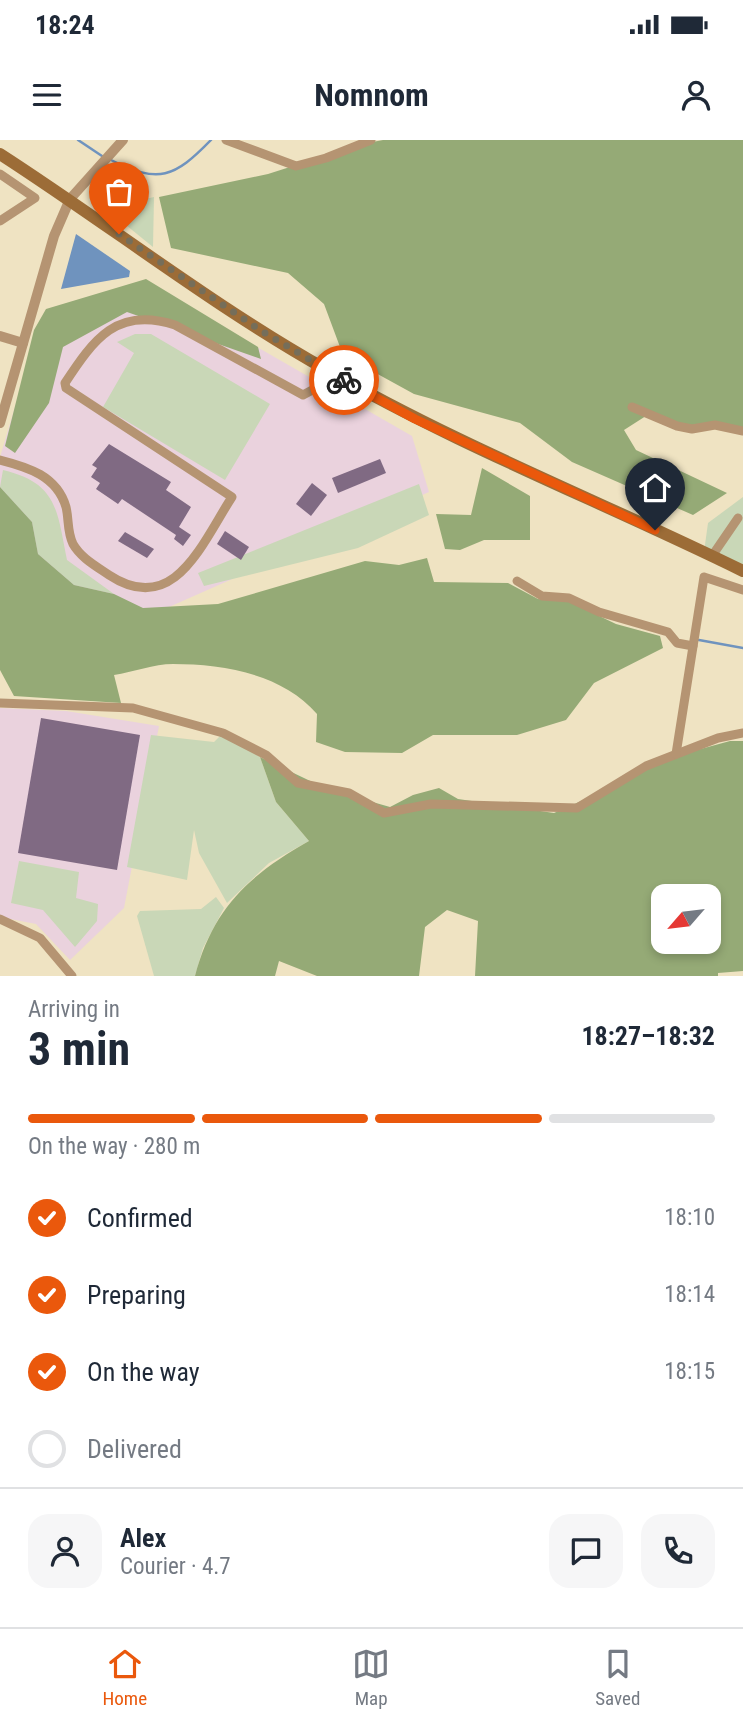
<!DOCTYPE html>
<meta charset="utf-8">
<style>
:root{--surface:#fff;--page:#f6f6f7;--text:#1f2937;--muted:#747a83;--line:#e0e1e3;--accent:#ea580c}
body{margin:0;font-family:"Roboto Condensed",sans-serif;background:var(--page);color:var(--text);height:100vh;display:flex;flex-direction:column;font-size:26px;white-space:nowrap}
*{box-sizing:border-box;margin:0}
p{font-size:23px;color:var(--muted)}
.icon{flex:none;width:38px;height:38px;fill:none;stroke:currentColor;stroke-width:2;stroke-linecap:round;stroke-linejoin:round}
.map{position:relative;height:836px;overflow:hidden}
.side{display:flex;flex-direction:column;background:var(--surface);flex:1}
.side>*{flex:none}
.needle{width:46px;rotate:242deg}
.buttons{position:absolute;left:651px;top:744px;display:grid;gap:14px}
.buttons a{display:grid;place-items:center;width:70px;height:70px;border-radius:14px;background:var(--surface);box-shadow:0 4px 10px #0003;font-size:35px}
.pin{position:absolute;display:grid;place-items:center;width:60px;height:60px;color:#fff;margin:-72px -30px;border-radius:50% 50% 50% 0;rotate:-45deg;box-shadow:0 0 7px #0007}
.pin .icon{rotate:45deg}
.courier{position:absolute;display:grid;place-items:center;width:70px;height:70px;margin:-35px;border:5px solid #ea580c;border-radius:50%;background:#fff;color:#222;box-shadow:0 2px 9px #0007}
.overview em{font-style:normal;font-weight:700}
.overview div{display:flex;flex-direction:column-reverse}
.overview{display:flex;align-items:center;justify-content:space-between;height:119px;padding:0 28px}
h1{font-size:46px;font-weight:700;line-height:52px}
.bar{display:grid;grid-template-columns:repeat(4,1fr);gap:10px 7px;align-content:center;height:84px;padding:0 28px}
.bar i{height:9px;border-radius:5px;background:var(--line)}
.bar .on{background:var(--accent)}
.bar p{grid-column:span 4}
.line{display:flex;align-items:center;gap:18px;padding:0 28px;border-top:2px solid var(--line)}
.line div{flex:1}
.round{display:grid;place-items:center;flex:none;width:74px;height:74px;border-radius:21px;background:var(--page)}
ol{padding:0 28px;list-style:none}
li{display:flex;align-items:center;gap:21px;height:77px}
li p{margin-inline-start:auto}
li .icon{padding:7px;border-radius:50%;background:var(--accent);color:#fff;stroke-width:4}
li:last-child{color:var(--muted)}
li i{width:38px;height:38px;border:4px solid var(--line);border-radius:50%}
.status{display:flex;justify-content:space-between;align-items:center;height:49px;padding:0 35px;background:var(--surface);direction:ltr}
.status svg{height:19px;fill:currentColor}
header{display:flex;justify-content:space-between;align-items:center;height:91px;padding:0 28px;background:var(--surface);font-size:32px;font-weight:700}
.tabs{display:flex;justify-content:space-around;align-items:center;height:98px;border-top:2px solid var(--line);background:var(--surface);font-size:19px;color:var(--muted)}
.tabs a{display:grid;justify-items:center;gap:4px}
.tabs .on{color:var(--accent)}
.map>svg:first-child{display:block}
.industrial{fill:#ead2dd}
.green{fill:#c9d7b7}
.forest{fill:#95aa76;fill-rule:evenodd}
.water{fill:#6f93be}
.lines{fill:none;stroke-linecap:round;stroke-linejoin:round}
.stream{stroke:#6f93be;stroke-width:2.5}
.building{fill:#806a83}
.minor{stroke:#b59472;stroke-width:9}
.tertiary{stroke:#b59472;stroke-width:10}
.secondary{stroke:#9c6c37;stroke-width:12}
.done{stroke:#756e5a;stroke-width:7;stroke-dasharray:0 12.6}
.route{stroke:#ea580c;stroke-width:9}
</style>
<div class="status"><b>18:24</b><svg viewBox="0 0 49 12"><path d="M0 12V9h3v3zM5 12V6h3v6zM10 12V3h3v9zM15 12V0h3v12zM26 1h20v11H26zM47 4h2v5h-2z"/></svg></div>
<header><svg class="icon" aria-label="menu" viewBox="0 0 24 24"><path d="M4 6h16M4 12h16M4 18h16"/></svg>Nomnom<svg class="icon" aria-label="person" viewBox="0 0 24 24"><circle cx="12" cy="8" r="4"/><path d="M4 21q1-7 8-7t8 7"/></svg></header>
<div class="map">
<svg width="743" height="836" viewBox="0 0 743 836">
<rect width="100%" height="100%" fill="#efe3c2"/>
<g class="industrial">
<polygon points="170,157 412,296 429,352 151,475 39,436 0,364 0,317 37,194"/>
<polygon points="0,568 66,571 159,586 124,768 70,820 36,784 0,777"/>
</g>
<g class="green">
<polygon points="154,57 153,107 105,68"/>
<polygon points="135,194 151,194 270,264 225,340 103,267 134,213 117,202"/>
<path d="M3,330C58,343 57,371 67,420L114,454L74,445L38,414L32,382L0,347Z"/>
<polygon points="419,344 429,375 358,408 204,446 198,433"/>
<polygon points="743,357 743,432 704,412 708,383"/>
<polygon points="223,593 260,617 276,662 309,701 269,723 227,763 199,713 194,690 187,740 127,727 151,595 214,602"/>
<polygon points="19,721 79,732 76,758 98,764 97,781 75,807 43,770 11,763"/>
<polygon points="216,757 224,768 203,808 195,836 154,836 137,776 140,771 201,769"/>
</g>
<g class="forest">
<polygon points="383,0 743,0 743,287 676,289 649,274 624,290 636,310 727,353 693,375 572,322 520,283 414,254 343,215 324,164 288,133 171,108 159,57 268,34 362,4"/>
<polygon points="146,139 258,207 261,219 127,172 63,207 49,263 15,313 5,306 34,190 46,169"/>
<polygon points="482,328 530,356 530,400 484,400 460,410 445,409 436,374 471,375"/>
<path d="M0,347L32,382L38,414L74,445L114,454L143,468L218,464L365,421L399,425L427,418L434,442L508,443L538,459L570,462L616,484L660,496L663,508L594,543L566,580L517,595H433L402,613L345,612L316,602L317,574C283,534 223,524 173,524C154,524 133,532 114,535L121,563L14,556L0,530Z"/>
<path d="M730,601H743V831L718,833V836H475L478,781L447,770L425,787L419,836H317L279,821L275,836H195C213,768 249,735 309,701L276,662L260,617L327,649L390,667L413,655L439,648L458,659L554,673L613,647L664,619ZM663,756H709V802H663Z"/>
</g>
<polygon class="water" points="76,94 130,131 129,137 61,149"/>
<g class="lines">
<g class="stream">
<polyline points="78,0 105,18"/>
<path d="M111,20C159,44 174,38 211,0"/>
<polyline points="699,500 743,508"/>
</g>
</g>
<g class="building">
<polygon points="109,304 171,342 166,350 191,367 179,387 191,395 183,406 174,399 176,395 122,359 118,364 96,349 100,343 91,337 97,328 92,325"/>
<polygon points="380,319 386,333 338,353 332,338"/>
<polygon points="312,343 327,355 311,376 296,364"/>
<polygon points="225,391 249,407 241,420 217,404"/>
<polygon points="125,392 154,409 147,418 118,401"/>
<polygon points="41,578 140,595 117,730 18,713"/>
</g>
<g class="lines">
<g class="minor">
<polyline points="226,0 296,26 326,18 371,0"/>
<polyline points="0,34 35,58 0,81"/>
<polyline points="632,267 677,286 692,289 715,285 743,291"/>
<path d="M0,320C28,327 57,336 66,367C69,379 67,392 73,404C81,418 96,426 109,435C174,478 202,403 232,357L66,248L65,243C94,199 117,166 175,185L303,255L316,248L326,230"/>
<polyline points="712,416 738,378"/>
<polyline points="517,441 542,456 569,458 599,472 668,492 677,503 693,506"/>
<polyline points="0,563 133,568 223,593 266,615 298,643 349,653 384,673 431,664 577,668 646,626 718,598 743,593"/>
<polyline points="676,614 704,437 743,450"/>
<polyline points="0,779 40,798 72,836"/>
</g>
<g class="tertiary">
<polyline points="0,196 23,203"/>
<polyline points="0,283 54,96 70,59 123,0"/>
</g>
<path class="secondary" d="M0,14C110,85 213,166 327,230C461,307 605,363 743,431"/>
</g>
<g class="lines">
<polyline class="done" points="119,94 260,190 344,240"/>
<polyline class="route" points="344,240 415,279 655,390"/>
</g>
</svg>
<div class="buttons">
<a><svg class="needle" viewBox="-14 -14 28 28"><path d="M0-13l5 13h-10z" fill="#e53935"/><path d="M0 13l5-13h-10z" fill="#747a83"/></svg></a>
</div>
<div class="pin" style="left:119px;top:94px;background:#ea580c"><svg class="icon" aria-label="bag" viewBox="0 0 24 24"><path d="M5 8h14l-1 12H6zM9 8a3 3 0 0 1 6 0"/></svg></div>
<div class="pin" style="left:655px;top:390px;background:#1f2937"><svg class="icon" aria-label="home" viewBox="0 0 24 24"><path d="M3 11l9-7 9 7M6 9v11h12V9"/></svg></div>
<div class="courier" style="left:344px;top:240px"><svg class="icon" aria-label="bike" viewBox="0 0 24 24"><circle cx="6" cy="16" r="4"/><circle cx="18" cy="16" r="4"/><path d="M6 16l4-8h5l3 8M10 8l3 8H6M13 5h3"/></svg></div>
</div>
<section class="side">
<div class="overview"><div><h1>3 min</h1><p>Arriving in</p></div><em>18:27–18:32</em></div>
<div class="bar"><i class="on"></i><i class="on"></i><i class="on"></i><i></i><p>On the way · 280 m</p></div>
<ol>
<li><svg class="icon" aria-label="check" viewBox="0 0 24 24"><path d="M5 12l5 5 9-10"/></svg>Confirmed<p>18:10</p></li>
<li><svg class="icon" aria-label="check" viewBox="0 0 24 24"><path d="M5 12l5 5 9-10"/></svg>Preparing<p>18:14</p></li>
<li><svg class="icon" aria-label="check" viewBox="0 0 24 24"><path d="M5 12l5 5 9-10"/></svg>On the way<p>18:15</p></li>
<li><i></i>Delivered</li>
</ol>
<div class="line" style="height:126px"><a class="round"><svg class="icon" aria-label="person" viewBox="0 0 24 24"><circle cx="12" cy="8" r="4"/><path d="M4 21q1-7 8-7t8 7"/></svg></a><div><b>Alex</b><p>Courier · 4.7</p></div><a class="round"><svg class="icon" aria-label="chat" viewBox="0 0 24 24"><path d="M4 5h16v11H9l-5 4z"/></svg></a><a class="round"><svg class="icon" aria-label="phone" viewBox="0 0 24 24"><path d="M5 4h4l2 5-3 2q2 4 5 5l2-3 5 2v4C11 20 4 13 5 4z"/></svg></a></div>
</section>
<nav class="tabs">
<a class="on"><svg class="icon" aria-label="home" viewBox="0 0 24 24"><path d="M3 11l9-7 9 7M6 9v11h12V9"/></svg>Home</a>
<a><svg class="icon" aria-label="map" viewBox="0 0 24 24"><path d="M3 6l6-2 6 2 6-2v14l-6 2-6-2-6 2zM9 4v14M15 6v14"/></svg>Map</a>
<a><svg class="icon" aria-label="saved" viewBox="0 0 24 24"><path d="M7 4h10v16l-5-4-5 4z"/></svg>Saved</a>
</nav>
